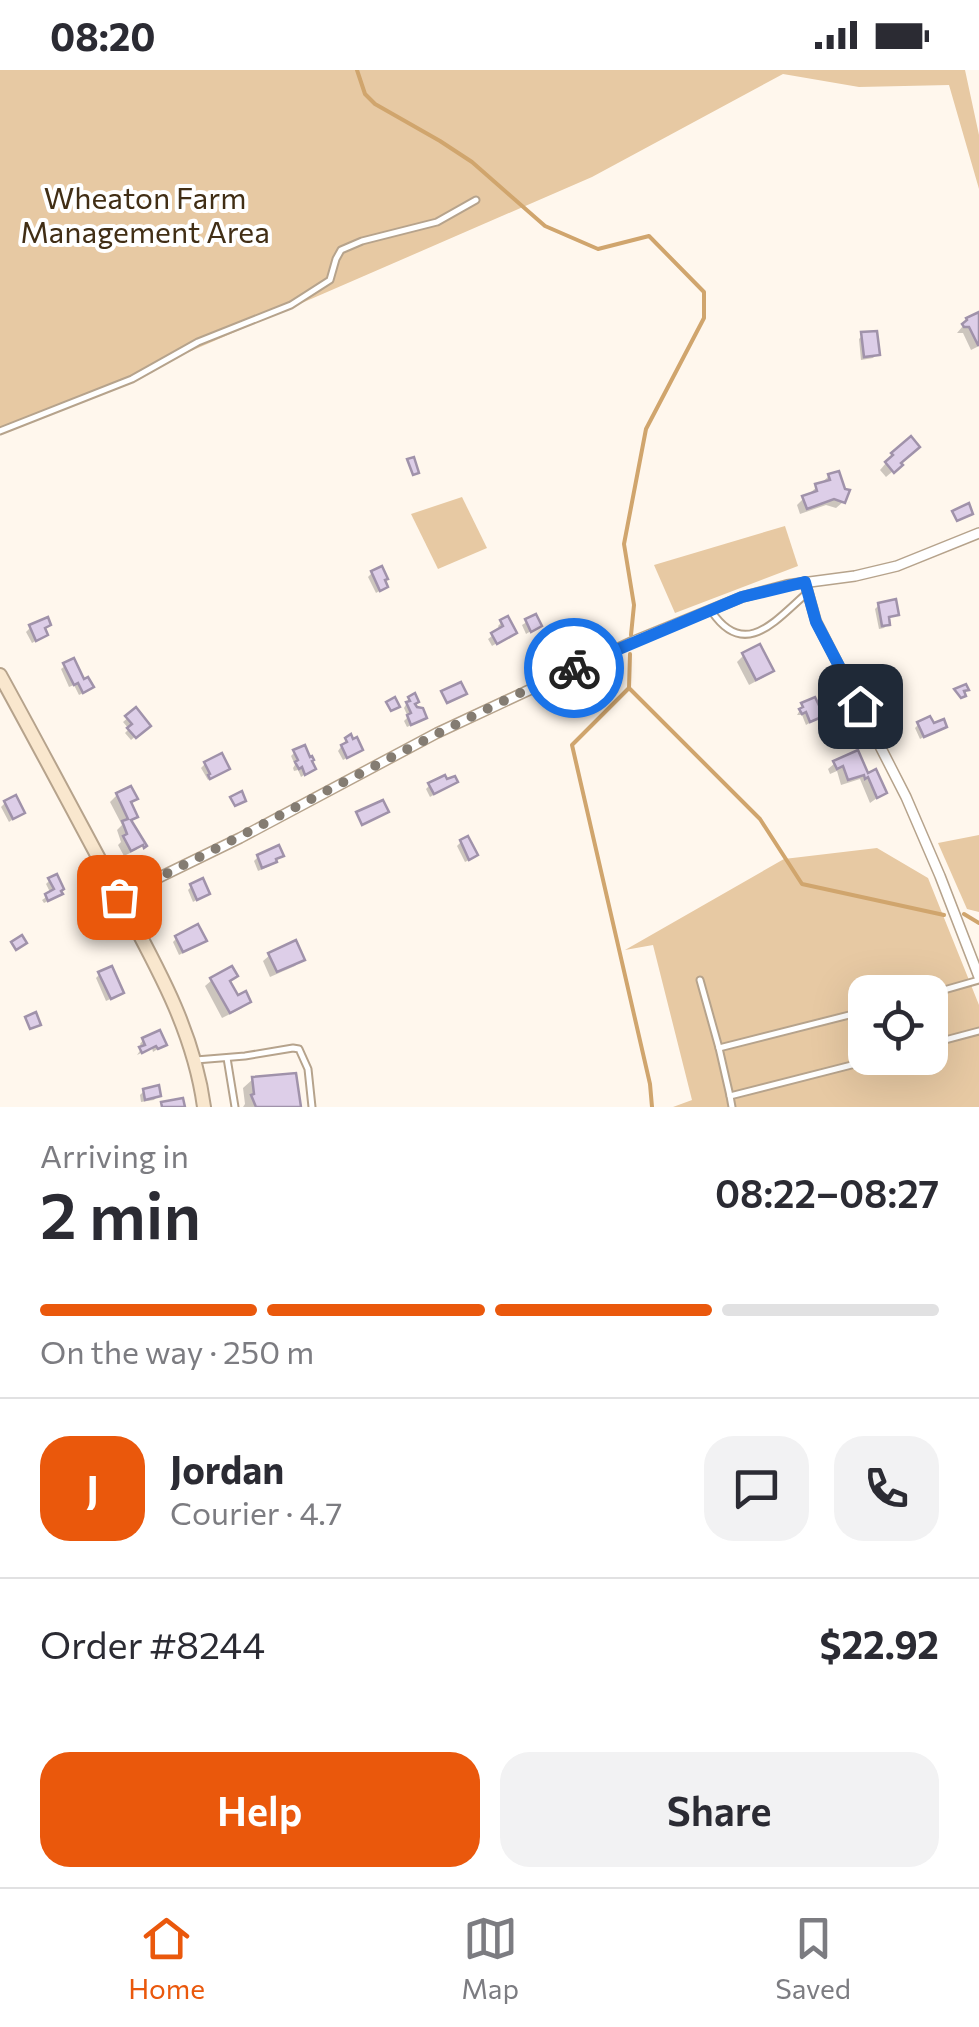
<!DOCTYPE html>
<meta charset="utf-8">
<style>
:root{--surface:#fff;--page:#f2f2f3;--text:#2b2b33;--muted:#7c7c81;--line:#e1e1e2;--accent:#ea580c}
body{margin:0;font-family:Commissioner,sans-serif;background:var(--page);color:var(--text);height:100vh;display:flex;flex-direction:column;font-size:38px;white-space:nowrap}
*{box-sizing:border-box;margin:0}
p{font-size:32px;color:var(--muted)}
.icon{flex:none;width:55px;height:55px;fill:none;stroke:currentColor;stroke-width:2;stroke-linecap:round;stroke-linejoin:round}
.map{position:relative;height:1037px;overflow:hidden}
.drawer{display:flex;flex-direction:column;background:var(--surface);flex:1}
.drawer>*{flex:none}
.controls{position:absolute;left:848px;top:905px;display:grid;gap:20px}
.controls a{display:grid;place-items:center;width:100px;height:100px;border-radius:20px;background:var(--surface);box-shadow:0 10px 40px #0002;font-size:50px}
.pin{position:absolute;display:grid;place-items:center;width:85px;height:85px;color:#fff;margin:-42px;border-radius:20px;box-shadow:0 5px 15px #0006}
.courier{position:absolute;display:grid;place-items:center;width:100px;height:100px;margin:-50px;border:8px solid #1a73e8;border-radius:50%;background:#fff;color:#222;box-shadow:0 2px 12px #0007}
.headline em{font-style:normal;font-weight:600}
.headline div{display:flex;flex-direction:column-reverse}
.headline{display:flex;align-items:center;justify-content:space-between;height:170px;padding:0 40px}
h1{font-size:65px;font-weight:600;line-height:75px}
.bar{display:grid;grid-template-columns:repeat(4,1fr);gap:15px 10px;align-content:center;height:120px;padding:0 40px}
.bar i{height:12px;border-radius:8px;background:var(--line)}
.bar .active{background:var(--accent)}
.bar p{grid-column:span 4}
.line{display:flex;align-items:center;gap:25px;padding:0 40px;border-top:2px solid var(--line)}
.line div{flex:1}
.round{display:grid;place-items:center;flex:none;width:105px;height:105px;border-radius:30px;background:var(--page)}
.button{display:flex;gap:20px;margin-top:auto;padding:20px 40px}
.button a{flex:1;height:115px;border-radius:30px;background:var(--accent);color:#fff;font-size:40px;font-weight:600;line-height:115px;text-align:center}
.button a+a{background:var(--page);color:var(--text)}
.status{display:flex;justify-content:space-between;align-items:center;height:70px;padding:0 50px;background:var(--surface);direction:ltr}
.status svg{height:28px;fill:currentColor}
.menu{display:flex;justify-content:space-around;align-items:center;height:140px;border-top:2px solid var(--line);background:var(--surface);font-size:28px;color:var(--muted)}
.menu a{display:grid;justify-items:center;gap:5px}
.menu .active{color:var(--accent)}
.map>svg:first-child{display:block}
.green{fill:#e7c9a3;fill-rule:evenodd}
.shadow{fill:#0003}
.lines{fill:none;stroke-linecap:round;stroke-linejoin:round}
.stream{stroke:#d0a56d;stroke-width:4}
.building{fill:#ddcee8;stroke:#a092aa;stroke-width:2.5}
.service-casing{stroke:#b6a38c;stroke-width:9}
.minor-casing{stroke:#b6a38c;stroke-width:12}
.secondary-casing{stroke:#b6a38c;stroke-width:16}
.service{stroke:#fff;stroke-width:5}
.minor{stroke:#fff;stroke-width:9}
.secondary{stroke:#f9e7ce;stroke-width:12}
.done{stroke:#847c72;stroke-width:10;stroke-dasharray:0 18}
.route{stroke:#1a73e8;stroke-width:12}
.labels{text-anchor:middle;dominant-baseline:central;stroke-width:8;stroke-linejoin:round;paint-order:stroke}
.park-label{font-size:30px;fill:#412e15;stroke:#fff}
</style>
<div class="status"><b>08:20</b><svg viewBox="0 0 49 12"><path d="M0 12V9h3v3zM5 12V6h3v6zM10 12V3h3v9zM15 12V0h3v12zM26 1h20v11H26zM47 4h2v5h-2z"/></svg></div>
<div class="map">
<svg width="979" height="1037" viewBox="0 0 979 1037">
<rect width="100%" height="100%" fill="#fff7ed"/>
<g class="green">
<polygon points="0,0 965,0 979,65 979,119 949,15 859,17 783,4 592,107 0,364"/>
<polygon points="462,427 487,478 438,499 411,444"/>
<polygon points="785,456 798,496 675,543 654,495"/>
<polygon points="979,765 979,842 967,839 938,773"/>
<path d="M877,778L928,808L979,935V1037H673L692,1030L653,875L625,880L784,789ZM865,922H930V988H865Z"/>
</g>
<g class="shadow">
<polygon points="979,245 979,276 971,280 963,263 957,263 968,250"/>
<polygon points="863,265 877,284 873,288 861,290 859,269"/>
<polygon points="893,385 900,395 886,407 880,400"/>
<polygon points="829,406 843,432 836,438 826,435 800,444 797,435 804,428 810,426 810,423"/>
<polygon points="372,503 381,520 376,523 368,507"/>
<polygon points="879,535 897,544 887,549 888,554 884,558 879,559 875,539"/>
<polygon points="535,547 539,556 526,564 522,555"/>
<polygon points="502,552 514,563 492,576 488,569 500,560 498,556"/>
<polygon points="48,555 43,560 41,568 32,573 26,562 30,558"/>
<polygon points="548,570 565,581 550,590 548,586 550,583 545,574"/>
<polygon points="744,585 771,601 764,607 749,615 737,592"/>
<polygon points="65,596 87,621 79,625 74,615 69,617 61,599"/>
<polygon points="409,629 420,651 407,657 404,651 408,647 404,638"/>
<polygon points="803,635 821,646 806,655 802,645 797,645"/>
<polygon points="136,641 148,656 131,670 125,663 129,659 123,652"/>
<polygon points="919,654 932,657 944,656 920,669 915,658"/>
<polygon points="346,670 356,683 343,690 338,681"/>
<polygon points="295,682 313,699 301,707 298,700 294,701 293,698 295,695 291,686"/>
<polygon points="856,683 867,706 875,703 884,723 870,733 860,709 841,715 837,701 830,704 828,699 835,693"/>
<polygon points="205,694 227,699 208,710 201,698"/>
<polygon points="455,712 430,727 426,719 430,715"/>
<polygon points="130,719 135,729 129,734 135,746 130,752 143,773 136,780 124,786 118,775 121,772 117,760 122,755 110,732 117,725"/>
<polygon points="5,733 22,743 9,752 1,737"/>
<polygon points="461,772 471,789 465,792 457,776"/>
<polygon points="281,786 270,796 258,801 254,791 258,787"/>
<polygon points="50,810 59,821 56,827 44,833 42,830 51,824 46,814"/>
<polygon points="192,816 207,824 193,832 188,820"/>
<polygon points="177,868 200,874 179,885 173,872"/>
<polygon points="270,885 302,889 295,896 270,907 263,891"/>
<polygon points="100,904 121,922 117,926 106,931 96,908"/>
<polygon points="235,906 228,913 237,928 248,931 242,938 222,948 205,916 212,910"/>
<polygon points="143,970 164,975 153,982 152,978 137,985 142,978 140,974"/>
<polygon points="253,1009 299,1037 243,1037 245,1034 243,1018"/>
<polygon points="144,1021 158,1026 154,1030 141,1032 140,1025"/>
</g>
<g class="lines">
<g class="stream">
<polyline points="357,0 365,24 375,34 440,71 472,92 545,156 598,179 649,166 704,222 704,248 646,359 624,474 634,535 631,565"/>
<polyline points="630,584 629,618 760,749 802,814 944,845"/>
<polyline points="629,618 572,675 650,1014 652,1037"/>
<polyline points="964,844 979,853"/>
</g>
</g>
<g class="building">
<polygon points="979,242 979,275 978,275 969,257 964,257 962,254 967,250 966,248"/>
<polygon points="877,261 880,285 864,287 861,262"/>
<polygon points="911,366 920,377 901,393 903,395 894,403 885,392 893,385 891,383"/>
<polygon points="414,387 419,403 413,405 407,389"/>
<polygon points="839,401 845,419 850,420 845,433 834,429 807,439 802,426 817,421 815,414 830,410 828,404"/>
<polygon points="969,433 973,444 957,451 952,441"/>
<polygon points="382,496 388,509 385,510 388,517 380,521 371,501"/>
<polygon points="896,529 899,545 889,547 890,555 882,556 878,533"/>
<polygon points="536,544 542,556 531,562 525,549"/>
<polygon points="508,546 517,563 497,574 491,563 503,556 500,550"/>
<polygon points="48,547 51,555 45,558 48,565 36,571 29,555"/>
<polygon points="553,565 555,570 561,566 568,581 554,588 550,580 553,578 546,571 547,568"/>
<polygon points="760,574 774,601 756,610 742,583"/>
<polygon points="74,588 84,609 88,607 94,617 83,623 78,613 74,615 63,593"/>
<polygon points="461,612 467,624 447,633 441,621"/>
<polygon points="966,614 969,620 964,621 966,626 961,628 954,619"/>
<polygon points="415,623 419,632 415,634 417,637 423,638 427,648 411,655 407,645 411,643 406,632 410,631 408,627"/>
<polygon points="395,627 400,637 391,641 386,632"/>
<polygon points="815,627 824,646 810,652 806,642 802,644 799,639 803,637 801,633"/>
<polygon points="136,637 151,656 136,668 127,658 132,654 125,646"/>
<polygon points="930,646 934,653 944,649 947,657 924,667 917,652"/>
<polygon points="351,664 353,669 357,667 363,680 347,688 341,675 347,672 345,668"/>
<polygon points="305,675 310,687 312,686 314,690 312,691 316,699 305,705 302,697 299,699 295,692 298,690 293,680"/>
<polygon points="858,680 868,703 876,699 887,723 877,728 868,707 865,709 864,705 848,710 843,696 837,699 833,691"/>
<polygon points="222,683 230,699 210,709 208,705 210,704 204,692"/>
<polygon points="445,705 447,709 455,706 458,712 434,724 428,713"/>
<polygon points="131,716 138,729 131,732 138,747 131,750 147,776 144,778 143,775 131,781 123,766 127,764 122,751 128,749 116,723"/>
<polygon points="242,721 246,731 235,736 230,727"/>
<polygon points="16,725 25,743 13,749 4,731"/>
<polygon points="383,730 389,742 362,755 356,742"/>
<polygon points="468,766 478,785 469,790 460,770"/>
<polygon points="279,775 284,786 276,789 277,792 262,798 257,785"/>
<polygon points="57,804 64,819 61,821 63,824 48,831 45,824 54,819 48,808"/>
<polygon points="203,808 210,824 197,830 190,814"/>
<polygon points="198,854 207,871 183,882 175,866"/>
<polygon points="22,865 27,873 16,880 11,872"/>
<polygon points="296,870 305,890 277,902 268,883"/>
<polygon points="112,896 124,923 111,929 98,902"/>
<polygon points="232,896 238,906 230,911 238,925 246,921 251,932 230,943 210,908"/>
<polygon points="36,942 41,955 30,959 25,947"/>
<polygon points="160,960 167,975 158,979 156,976 142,983 139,977 145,975 142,968"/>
<polygon points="296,1003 301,1037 256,1037 251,1025 254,1024 252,1007"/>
<polygon points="159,1015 161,1026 145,1030 143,1019"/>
<polygon points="183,1028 185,1037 162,1037 161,1032"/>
</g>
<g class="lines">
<g class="service-casing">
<g id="service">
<polyline points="0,361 132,309 198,272 291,235 330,210 336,189 341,180 362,171 437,152 476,130"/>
<path d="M712,542C745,590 776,550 807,523"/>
<polyline points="700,910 719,978"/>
<polyline points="930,924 979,910"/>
<polyline points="930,974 979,961"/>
<polyline points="227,988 235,1037"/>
<polyline points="196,990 245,986 293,978 299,979 308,999 312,1037"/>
<polyline points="730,1026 719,978 865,941"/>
<polyline points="732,1037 730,1026 879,988"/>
</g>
</g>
<g class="minor-casing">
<g id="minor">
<polyline points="805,512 816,551 906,727 940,806 979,907"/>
<polyline points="119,827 240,768 437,663 634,571 742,527 787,515 855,506 897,496 979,463"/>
</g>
</g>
<g class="secondary-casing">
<path id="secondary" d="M0,605C38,674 75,744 112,813C150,885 193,955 204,1037"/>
</g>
<use href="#service" class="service"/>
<use href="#minor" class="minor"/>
<use href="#secondary" class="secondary"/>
</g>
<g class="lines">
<path class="done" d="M119,827C272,753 419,668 574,598"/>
<polyline class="route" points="574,598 742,527 805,512 816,552 860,636"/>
</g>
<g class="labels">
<g class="park-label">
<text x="145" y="126">Wheaton Farm<tspan x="145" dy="34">Management Area</tspan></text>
</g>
</g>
</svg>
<div class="controls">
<a><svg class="icon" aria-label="locate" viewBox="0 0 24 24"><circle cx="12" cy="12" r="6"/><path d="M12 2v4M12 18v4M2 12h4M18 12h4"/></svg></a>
</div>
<div class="pin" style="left:119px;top:827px;background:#ea580c"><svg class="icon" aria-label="bag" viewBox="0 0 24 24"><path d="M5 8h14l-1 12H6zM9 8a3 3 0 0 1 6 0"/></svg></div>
<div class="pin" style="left:860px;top:636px;background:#1f2937"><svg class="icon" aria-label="home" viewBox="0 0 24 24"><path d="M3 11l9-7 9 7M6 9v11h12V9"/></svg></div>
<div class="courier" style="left:574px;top:598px"><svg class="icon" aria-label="bike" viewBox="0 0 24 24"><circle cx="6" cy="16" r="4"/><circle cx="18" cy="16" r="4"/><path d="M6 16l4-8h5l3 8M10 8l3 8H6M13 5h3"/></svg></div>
</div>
<section class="drawer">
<div class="headline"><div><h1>2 min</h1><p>Arriving in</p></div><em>08:22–08:27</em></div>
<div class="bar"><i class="active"></i><i class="active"></i><i class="active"></i><i></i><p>On the way · 250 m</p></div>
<div class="line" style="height:180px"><b class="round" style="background:var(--accent);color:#fff">J</b><div><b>Jordan</b><p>Courier · 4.7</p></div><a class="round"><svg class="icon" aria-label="chat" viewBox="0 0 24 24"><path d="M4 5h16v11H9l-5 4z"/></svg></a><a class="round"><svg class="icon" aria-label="phone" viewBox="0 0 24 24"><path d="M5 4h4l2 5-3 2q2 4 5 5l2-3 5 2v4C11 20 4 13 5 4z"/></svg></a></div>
<div class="line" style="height:130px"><div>Order #8244</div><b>$22.92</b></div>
<div class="button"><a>Help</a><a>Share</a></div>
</section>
<nav class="menu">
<a class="active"><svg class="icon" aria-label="home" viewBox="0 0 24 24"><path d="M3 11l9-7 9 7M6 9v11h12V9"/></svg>Home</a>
<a><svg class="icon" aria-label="map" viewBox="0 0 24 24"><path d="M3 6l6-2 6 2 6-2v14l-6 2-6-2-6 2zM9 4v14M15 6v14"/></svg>Map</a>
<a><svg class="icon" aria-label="saved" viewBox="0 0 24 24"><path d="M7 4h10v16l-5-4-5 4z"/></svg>Saved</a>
</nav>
